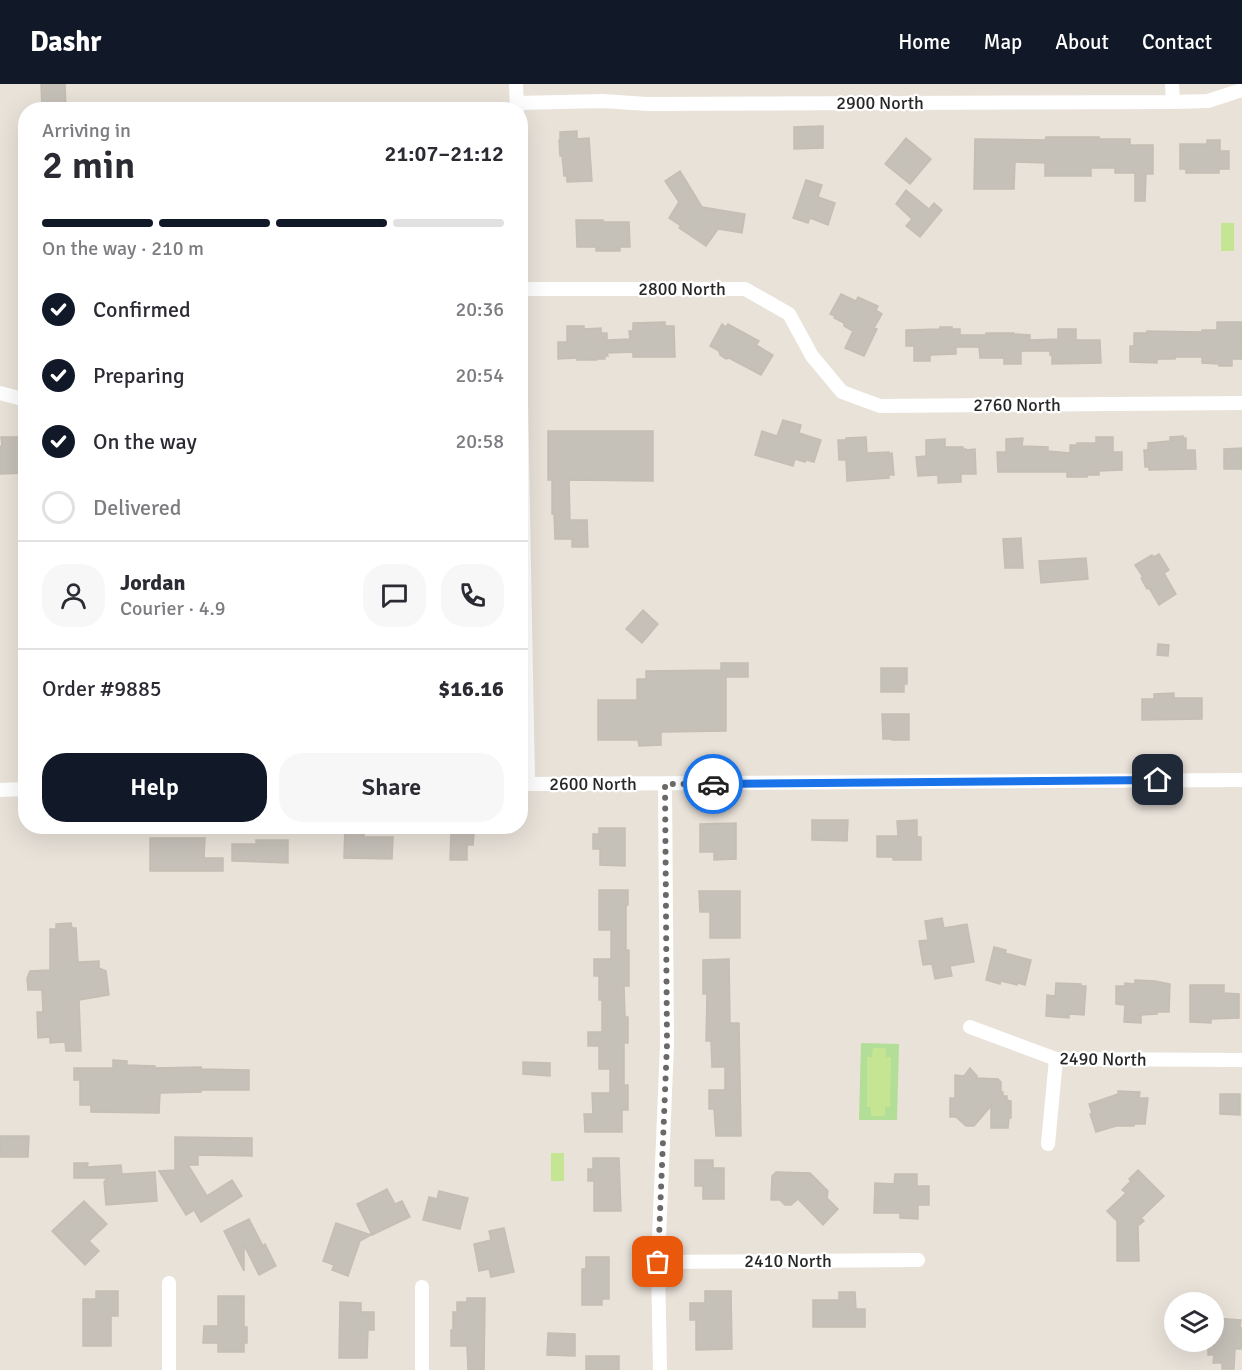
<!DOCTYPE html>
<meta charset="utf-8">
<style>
:root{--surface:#fff;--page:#f7f7f7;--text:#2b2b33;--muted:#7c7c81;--line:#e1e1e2;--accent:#111827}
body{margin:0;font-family:Signika,sans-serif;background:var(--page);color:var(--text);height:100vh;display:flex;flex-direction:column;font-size:22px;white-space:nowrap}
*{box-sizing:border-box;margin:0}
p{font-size:20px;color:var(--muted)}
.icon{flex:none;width:33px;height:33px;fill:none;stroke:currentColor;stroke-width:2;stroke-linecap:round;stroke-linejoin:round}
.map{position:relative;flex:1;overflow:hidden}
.drawer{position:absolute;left:18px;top:18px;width:510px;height:732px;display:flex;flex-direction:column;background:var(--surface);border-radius:24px;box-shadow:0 6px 24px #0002}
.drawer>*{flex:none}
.fabs{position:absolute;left:1164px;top:1208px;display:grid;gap:12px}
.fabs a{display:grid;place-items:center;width:60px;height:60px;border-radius:50%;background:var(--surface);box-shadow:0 6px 24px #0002;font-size:30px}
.pin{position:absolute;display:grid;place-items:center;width:51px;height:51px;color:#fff;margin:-26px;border-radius:12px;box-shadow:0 3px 9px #0006}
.courier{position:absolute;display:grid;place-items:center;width:60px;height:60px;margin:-30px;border:4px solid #1a73e8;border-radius:50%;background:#fff;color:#222;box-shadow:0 2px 8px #0007}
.headline em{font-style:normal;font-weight:600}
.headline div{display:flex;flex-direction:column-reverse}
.headline{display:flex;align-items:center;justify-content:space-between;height:102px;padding:0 24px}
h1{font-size:39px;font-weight:600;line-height:45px}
.bar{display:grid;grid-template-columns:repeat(4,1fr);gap:9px 6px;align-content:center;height:72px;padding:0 24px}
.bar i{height:8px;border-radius:4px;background:var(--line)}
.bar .current{background:var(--accent)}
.bar p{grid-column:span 4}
.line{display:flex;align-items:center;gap:15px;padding:0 24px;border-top:2px solid var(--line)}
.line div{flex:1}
.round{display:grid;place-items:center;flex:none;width:63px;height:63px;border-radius:24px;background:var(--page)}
ol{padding:0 24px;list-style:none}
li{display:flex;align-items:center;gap:18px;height:66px}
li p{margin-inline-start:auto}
li .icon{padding:6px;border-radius:50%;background:var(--accent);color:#fff;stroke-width:4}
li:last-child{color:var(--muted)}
li i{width:33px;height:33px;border:3px solid var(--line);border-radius:50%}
.cta{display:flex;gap:12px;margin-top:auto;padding:12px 24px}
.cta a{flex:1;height:69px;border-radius:24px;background:var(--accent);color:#fff;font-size:24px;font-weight:600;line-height:69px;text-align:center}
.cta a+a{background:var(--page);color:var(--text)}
header{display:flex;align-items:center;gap:36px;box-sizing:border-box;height:84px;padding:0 30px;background:var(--accent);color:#fff}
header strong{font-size:28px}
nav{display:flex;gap:33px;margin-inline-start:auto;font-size:21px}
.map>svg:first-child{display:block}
.green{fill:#b2de97}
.pitch{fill:#c5e593}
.building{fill:#c5c0b8;stroke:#c4beb3;stroke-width:1.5}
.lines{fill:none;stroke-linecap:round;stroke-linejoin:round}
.minor{stroke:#fff;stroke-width:14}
.done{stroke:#6b6865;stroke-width:6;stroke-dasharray:0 10.8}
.route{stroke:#1a73e8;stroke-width:8}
.labels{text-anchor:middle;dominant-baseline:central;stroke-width:4.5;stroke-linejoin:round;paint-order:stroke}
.street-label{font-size:18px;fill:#272727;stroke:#fff}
</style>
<header>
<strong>Dashr</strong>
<nav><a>Home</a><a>Map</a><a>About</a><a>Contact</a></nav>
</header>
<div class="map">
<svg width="1242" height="1286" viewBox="0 0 1242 1286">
<rect width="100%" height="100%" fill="#e9e2d9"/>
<polygon class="green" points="861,959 899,960 897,1036 859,1036"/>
<g class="pitch">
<rect x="1221" y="139" width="13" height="28"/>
<polygon points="873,964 886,964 886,973 891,973 890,1023 885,1023 885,1032 871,1032 871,1023 867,1023 867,973 872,973"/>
<rect x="551" y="1069" width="13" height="28"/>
</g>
<g class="building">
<polygon points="41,0 65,0 66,26 42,26"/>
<polygon points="823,42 823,64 794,65 794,43"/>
<polygon points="577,47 577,55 589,54 592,97 567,98 567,92 564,92 562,72 560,72 559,56 560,56 560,48"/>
<polygon points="1046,53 1099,53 1099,55 1130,55 1130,61 1153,61 1153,90 1146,90 1145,117 1135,117 1135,89 1115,89 1115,84 1091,84 1091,92 1045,92 1045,79 1015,78 1014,105 974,105 975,55 1045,56"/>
<polygon points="906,54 931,75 910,100 885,80"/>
<polygon points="1207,56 1220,56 1220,67 1229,67 1229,85 1219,85 1219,89 1186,89 1186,85 1180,85 1180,60 1207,60"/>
<polygon points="680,87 702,123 745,130 742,149 718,145 706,162 679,144 681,142 669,134 679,118 665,97"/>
<polygon points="806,96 822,101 818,113 835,119 828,141 810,134 808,139 793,134"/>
<polygon points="906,106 929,125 934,119 942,126 920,153 906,142 912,135 896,120"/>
<polygon points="576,136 603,136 603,138 629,138 630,163 620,163 620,167 596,167 596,163 577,163"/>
<polygon points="841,210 856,217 858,213 878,222 876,226 882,230 874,244 877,245 864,272 845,264 853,247 844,242 844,239 834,234 835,232 830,230"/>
<polygon points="665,238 665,242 674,242 675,273 633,273 633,268 607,269 608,272 605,272 605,275 597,275 597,276 577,276 577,274 558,275 558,258 567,258 567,242 584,242 584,245 601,244 601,249 607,249 607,256 630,255 629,247 633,247 633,239"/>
<polygon points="1217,238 1241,238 1242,275 1232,275 1232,282 1219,282 1219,280 1202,279 1202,273 1175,273 1175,275 1157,275 1157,279 1130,278 1130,262 1134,262 1134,249 1147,249 1147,247 1202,248 1202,246 1217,246"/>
<polygon points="722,240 726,243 728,240 759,257 756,261 773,271 761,291 729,274 726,275 720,271 719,267 710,262"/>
<polygon points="940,243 952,243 952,245 960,245 960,251 986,251 986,249 1014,249 1014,250 1030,251 1030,256 1058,255 1058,245 1076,245 1076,256 1100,256 1101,279 1052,280 1052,271 1050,271 1050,267 1021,267 1021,280 1004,280 1004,274 980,274 979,263 956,263 956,270 930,271 930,277 914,277 914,262 906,262 906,246 940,245"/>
<polygon points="783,336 801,341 799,349 821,356 814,378 806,376 805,378 795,375 793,382 755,371 762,347 777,352"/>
<polygon points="548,347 653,347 653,397 569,396 570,436 587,436 588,463 572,463 572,455 555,455 554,430 552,430 552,396 548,396"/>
<polygon points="1183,352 1183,354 1186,354 1186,366 1195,366 1196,385 1149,386 1149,383 1145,383 1144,366 1148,366 1148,359 1170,357 1170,353"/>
<polygon points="1,353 20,353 20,369 26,369 26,389 0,390 0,362 2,362"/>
<polygon points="866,353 867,369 889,368 889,370 892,369 894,391 889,391 889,394 847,397 846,376 839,376 838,356 846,356 846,354"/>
<polygon points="1096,353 1113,353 1113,368 1122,368 1122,386 1099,387 1099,391 1087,391 1087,393 1067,393 1067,388 998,388 997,368 1006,368 1006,355 1023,354 1022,362 1048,363 1048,367 1070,369 1070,361 1077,361 1077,359 1096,359"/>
<polygon points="945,355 945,363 963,363 962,365 966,365 966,366 975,365 976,390 961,390 961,398 938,399 938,391 918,392 916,373 926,372 926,356"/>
<polygon points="1242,364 1242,385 1224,385 1224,365"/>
<polygon points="1021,454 1023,484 1005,484 1003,455"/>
<polygon points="1159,470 1169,486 1164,489 1176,510 1159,521 1149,504 1147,505 1141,494 1143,493 1135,481 1152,471 1154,473"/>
<polygon points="1086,474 1088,495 1041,499 1039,477"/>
<polygon points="643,526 658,540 642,559 626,545"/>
<polygon points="1158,560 1169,561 1168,572 1157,571"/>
<polygon points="721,579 748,579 748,593 726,593 726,647 661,648 661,661 639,662 638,656 598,656 598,616 637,616 637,595 646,595 646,587 721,586"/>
<polygon points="881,584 907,584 907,600 904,600 904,608 881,608"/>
<polygon points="1174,609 1174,614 1202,614 1202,635 1142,636 1142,615 1154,615 1154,610"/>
<polygon points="882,630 909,630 909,656 892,656 892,655 883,655"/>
<polygon points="812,736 848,736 847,757 812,756"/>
<polygon points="917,736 917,753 921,753 921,776 893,776 893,773 877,773 877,752 898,752 897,737"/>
<polygon points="736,739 736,775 714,776 714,768 700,768 700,740"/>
<polygon points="345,742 364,742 364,753 393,753 392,775 344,774"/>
<polygon points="599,744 625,744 625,782 600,781 600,765 593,765 593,750 599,750"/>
<polygon points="451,750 474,750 473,761 467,761 467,776 450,776"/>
<polygon points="150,754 205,754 204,774 223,774 223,787 150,787"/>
<polygon points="256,756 288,756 288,779 232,777 232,760 256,760"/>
<polygon points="599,806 628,806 628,821 626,821 626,866 629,866 629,902 624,902 625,933 628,933 628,959 624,959 624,1001 628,1001 628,1026 622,1026 622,1048 585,1048 584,1030 593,1030 592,1009 610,1009 610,985 599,985 599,962 588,962 588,948 602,948 602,916 599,916 599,892 594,892 594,875 611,875 611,846 599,846"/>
<polygon points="699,807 740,807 740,854 710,854 710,828 700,828"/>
<polygon points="942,834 944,844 967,840 974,878 950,882 952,892 935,895 932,880 923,881 919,857 928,856 925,837"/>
<polygon points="71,839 72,844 76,844 78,878 99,877 99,884 106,887 109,911 79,916 81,967 66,967 65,958 50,959 50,953 38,954 37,928 43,928 42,906 28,906 27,894 30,887 50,886 50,845 56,845 56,840"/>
<polygon points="994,863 1006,866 1005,869 1031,876 1025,901 1018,899 1017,901 1001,897 1000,900 986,896"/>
<polygon points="729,875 730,939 739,939 741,1052 716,1052 714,1025 709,1025 709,1006 725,1006 725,983 712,983 711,957 706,957 707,910 703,910 703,876"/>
<polygon points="1135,896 1155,897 1170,900 1169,928 1157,928 1157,930 1141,931 1141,939 1124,938 1125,921 1116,920 1116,902 1125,902 1125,899 1135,900"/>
<polygon points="1056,899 1081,900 1081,902 1086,902 1084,931 1069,930 1069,934 1046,932 1047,911 1055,912"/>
<polygon points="1190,901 1224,901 1224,909 1239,910 1239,934 1211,935 1211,939 1190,938"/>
<polygon points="113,976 127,977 127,981 155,982 155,984 201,983 201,985 249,986 249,1006 201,1006 201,1008 160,1009 159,1029 91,1028 91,1021 80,1021 80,996 74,996 74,984 113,984"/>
<polygon points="523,978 550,979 550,992 523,990"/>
<polygon points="970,984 977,992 977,994 998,995 1001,998 1001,1008 1003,1008 1003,1012 1007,1012 1007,1016 1011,1017 1011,1034 1009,1034 1008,1044 991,1044 991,1022 974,1042 966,1042 956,1033 950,1033 950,1014 955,1014 955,991 964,992"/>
<polygon points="1118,1007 1140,1008 1139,1014 1148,1014 1145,1040 1134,1040 1134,1042 1116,1042 1096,1048 1090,1030 1092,1029 1089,1020 1118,1010"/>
<polygon points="1220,1010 1240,1010 1240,1031 1220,1030"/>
<polygon points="0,1052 29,1052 28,1073 0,1073"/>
<polygon points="175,1053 252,1054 252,1072 198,1071 198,1081 188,1081 207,1112 232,1096 242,1112 201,1138 194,1126 186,1131 159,1087 175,1086"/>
<polygon points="593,1074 619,1074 621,1127 594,1127 594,1097 588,1097 588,1085 593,1085"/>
<polygon points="695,1076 713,1076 713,1084 724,1084 724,1115 703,1115 703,1102 695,1102"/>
<polygon points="74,1079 88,1079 87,1083 121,1081 122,1090 155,1088 157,1117 106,1121 104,1098 107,1094 74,1094"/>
<polygon points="1138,1086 1164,1112 1141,1134 1144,1137 1138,1142 1139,1177 1117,1177 1117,1137 1107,1127 1126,1109 1122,1106 1131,1097 1129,1095"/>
<polygon points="776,1088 810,1089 828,1107 827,1114 838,1125 823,1141 798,1115 791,1121 785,1121 780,1116 771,1116 772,1092"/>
<polygon points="895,1090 917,1090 917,1102 929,1102 929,1121 918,1121 918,1135 900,1134 900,1129 874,1129 875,1099 894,1100"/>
<polygon points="387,1105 395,1120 402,1117 410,1133 372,1151 357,1120"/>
<polygon points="439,1107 468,1114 460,1145 423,1136 429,1113 437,1115"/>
<polygon points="84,1117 107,1140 89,1157 99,1167 85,1181 52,1147"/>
<polygon points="249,1135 263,1162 265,1160 276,1182 259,1191 244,1161 244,1187 224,1147"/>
<polygon points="336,1139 371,1151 360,1157 348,1192 332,1186 334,1181 323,1177"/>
<polygon points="504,1144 514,1188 491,1193 489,1185 479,1187 474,1160 491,1156 489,1147"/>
<polygon points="586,1173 609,1173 609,1215 602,1215 602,1221 582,1221 582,1185 586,1185"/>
<polygon points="96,1207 118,1207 118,1232 111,1232 111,1262 83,1262 83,1215 96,1215"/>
<polygon points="705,1207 731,1207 732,1265 696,1266 696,1236 690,1236 690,1219 705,1219"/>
<polygon points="839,1208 855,1208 856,1225 865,1225 865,1243 813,1243 813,1216 839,1216"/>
<polygon points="218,1212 244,1212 244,1243 247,1243 247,1259 244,1259 244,1268 218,1268 218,1259 203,1259 204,1242 218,1242"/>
<polygon points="467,1214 485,1214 484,1286 468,1286 467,1262 451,1262 451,1246 453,1246 453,1228 457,1228 457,1218 467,1218"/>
<polygon points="340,1218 361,1219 361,1228 374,1228 374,1246 368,1246 367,1274 339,1274"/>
<polygon points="1215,1234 1241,1236 1240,1243 1242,1244 1241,1265 1235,1265 1234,1285 1222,1285 1222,1279 1213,1279 1214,1271 1208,1271 1208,1260 1214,1260"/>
<polygon points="548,1249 575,1250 575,1272 547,1271"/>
<rect x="586" y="1272" width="33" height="14"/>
</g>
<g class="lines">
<g class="minor">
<polyline points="516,0 517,26"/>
<polyline points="1172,0 1173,18"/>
<polyline points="517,19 603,17 647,20 1173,18 1208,17 1242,6"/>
<polyline points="520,205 745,205 789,230 812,272 842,308 880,322 1242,319"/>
<polyline points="520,263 528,700"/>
<polyline points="0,309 26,316"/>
<polyline points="520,700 1242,696"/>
<polyline points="0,706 26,705"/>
<polyline points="970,943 1056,975 1242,976"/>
<polyline points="1048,1060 1056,975"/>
<polyline points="658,1178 918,1176"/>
<polyline points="169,1199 169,1286"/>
<polyline points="422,1203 422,1286"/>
<polyline points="660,1286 658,1178 667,960 665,700"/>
</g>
</g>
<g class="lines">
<polyline class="done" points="658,1178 667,960 665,700 713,700"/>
<polyline class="route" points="713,700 1158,696"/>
</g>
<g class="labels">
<g class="street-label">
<text x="880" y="19">2900 North</text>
<text x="682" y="205">2800 North</text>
<text x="1017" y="321">2760 North</text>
<text x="593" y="700">2600 North</text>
<text transform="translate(1103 975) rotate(1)">2490 North</text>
<text x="788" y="1177">2410 North</text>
</g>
</g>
</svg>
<div class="fabs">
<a><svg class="icon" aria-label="layers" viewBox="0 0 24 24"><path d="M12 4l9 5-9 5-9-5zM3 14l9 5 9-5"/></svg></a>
</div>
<div class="pin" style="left:658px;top:1178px;background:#ea580c"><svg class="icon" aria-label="bag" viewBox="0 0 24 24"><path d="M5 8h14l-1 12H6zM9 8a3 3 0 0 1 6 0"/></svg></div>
<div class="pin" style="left:1158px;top:696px;background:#1f2937"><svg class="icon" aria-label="home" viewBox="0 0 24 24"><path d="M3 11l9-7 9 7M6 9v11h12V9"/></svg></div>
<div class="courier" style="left:713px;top:700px"><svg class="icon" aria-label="car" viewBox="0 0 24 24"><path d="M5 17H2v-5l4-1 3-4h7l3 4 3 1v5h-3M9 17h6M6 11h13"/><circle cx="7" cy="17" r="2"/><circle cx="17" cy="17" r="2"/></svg></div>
<section class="drawer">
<div class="headline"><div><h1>2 min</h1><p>Arriving in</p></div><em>21:07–21:12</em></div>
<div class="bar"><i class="current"></i><i class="current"></i><i class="current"></i><i></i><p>On the way · 210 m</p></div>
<ol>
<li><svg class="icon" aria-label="check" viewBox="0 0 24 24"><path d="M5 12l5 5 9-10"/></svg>Confirmed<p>20:36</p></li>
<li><svg class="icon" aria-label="check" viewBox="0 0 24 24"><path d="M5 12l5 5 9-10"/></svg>Preparing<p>20:54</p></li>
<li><svg class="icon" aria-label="check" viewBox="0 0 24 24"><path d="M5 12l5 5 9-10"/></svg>On the way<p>20:58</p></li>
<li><i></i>Delivered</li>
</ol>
<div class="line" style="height:108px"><a class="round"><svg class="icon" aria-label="person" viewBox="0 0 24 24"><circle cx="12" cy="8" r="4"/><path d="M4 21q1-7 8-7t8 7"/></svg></a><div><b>Jordan</b><p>Courier · 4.9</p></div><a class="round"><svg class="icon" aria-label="chat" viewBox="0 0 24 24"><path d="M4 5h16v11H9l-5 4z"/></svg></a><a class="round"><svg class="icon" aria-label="phone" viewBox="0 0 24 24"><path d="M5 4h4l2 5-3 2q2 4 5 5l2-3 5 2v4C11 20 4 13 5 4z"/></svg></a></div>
<div class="line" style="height:78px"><div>Order #9885</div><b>$16.16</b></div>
<div class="cta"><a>Help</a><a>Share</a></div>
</section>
</div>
